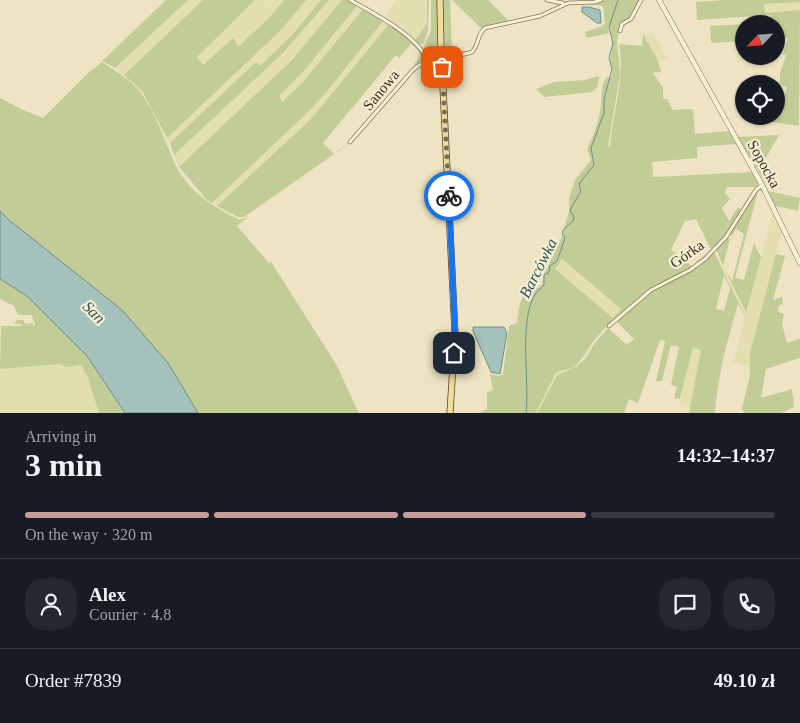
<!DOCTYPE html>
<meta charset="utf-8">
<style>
:root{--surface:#171b24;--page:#242831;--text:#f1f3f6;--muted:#9ea1a6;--line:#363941;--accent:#c89c9a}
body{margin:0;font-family:"Times New Roman",serif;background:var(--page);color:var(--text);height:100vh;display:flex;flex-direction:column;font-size:19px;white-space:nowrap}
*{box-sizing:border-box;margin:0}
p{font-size:16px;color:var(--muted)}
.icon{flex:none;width:28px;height:28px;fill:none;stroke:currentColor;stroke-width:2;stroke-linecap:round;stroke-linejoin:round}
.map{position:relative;height:413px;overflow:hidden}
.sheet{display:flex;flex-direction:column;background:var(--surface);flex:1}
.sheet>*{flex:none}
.needle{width:32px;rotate:244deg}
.tools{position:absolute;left:735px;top:15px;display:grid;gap:10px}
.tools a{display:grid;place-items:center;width:50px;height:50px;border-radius:50%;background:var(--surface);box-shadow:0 1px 4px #0004;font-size:25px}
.pin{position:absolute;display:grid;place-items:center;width:42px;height:42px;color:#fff;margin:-21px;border-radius:10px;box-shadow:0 2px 8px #0006}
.courier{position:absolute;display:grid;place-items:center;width:50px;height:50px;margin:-25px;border:4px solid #1a73e8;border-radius:50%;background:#fff;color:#222;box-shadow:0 1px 6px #0007}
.head em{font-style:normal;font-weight:700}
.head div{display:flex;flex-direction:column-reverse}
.head{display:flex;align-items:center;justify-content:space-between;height:85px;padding:0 25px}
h1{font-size:32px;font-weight:700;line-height:38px}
.bar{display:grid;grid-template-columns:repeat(4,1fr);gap:8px 5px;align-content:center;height:60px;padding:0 25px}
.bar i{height:6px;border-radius:4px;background:var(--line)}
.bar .selected{background:var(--accent)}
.bar p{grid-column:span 4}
.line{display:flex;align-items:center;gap:12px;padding:0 25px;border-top:1px solid var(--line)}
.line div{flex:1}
.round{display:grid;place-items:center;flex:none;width:52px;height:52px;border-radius:20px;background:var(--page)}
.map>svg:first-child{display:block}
.farmland{fill:#e3dfb1}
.green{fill:#c2cc97;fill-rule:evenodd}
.water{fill:#a5c1bb;stroke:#6c8f89}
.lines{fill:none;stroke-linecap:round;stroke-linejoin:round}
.stream{stroke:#6c8f89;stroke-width:1}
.minor-casing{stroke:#88765a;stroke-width:4.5}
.tertiary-casing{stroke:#88765a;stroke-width:5.5}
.primary-casing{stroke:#56442e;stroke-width:7}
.minor{stroke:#f9f1d7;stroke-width:3}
.tertiary{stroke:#f9f1d7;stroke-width:4.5}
.primary{stroke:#f1dd9b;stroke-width:5.5}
.primary-bridge-casing{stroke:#56442e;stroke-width:7;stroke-linecap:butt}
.primary-bridge{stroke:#f1dd9b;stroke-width:5.5}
.done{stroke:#786d58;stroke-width:5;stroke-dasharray:0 9}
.route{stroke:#1a73e8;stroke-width:6}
.labels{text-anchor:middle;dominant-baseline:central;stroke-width:4.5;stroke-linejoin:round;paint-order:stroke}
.street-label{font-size:15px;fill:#382d1e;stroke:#f5eed3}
.water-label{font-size:16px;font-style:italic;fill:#2d5758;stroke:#f5eed3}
</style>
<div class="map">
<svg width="800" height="413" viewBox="0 0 800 413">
<rect width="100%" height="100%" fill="#eee4c3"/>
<g class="farmland">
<polygon points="188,0 203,0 124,75 115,68"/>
<polygon points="255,0 266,0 268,2 270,0 284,0 269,18 238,48 233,38 203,65 196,58"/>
<polygon points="306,0 321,0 280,48 260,67 256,63 170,143 167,138 282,29"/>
<polygon points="329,0 342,0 293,59 179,167 174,155 283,53"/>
<polygon points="396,0 427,0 427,24 414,42 384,17"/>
<polygon points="800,2 800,10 765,13 764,4"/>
<polygon points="358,5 364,8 313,71 283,102 278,96 302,73"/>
<polygon points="384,20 389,24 311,119 217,206 212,203 306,114 324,95"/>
<polygon points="653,33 668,60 658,61 643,34"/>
<polygon points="773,211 782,231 750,353 750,368 733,362"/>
<polygon points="562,259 621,310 613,318 555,269"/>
<polygon points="693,347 701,350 690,409 679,406"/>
<polygon points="61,364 65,367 81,365 88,378 99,413 0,413 0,369"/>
</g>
<g class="green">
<polygon points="166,0 188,0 115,68 102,61"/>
<polygon points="203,0 255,0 197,57 203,65 233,38 238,47 269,18 284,0 306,0 282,29 167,138 142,91 124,75"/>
<polygon points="321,0 329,0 283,53 174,155 170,143 256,62 260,66 292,35"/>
<polygon points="342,0 348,0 358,5 302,73 279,96 282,102 302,83 364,8 384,20 324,95 306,114 212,203 207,200 179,167 293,59"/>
<polygon points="427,0 429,0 428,30 424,43 419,45 414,42 427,24"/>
<polygon points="431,0 438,0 438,54 445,53 443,0 450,0 452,49 454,52 465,51 464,53 429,58 423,49 431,30"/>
<polygon points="452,0 488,0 509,21 491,26 488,25 482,29"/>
<path d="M605,0H641L631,17L622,23L619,29L617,42L620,74L608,147L610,146C613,112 625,79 619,44L642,46L643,34L658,61L661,72L653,73L663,87V99H667L673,110L693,109L695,134L730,131L737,144L697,147V158L652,162L653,177L753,172L758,183L757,187H727L725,193L730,199L722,208L729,221L738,207L743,211L724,238L696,265L695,263L711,250L696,219L685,221L671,250L693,267L682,273V275L695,268L714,252L745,315V317L738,304L723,358L715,405H716L715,413H689L701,350L693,347L680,399L674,398L677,387L671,385L679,347L671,345L662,381H656L665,341L660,340L638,403L629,399L624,413H537L557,375L577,366L586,358L594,344L608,328L627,345L634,339L616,321L648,294L664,284L663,282C638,297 614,317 595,339C588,348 583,360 574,367C568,370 562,370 556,373L536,413H479L487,409V393L493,390L490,374L500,376L503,374L509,326L517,323L520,303L529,285L535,283L537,288L542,284L544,274L561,239L569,211V199L575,180L591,160L587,149C593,137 598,125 600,111C603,99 599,87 607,77L611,78L613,70L610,61L613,42L610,27L608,26L609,33L586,38L585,32L600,27L605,24L603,6L578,3L566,5V4C579,1 592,4 605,0ZM562,259L621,309L613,318L555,269ZM724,275L730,288L724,311L716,309Z"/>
<path d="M725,0H800V2L764,4L765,13L800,10L799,126L771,122L770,116H776C776,97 784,102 787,87L780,85V73L786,55L783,54L788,38L776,39V24H747L771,22L770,15L697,20L696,2Z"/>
<polygon points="389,24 416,45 424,59 413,66 420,57 419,51 411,44 399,58 396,55 323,143 334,154 354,138 340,150 244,217 238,217 217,206 311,119"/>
<polygon points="744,24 744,41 711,43 710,26"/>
<path d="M102,62C115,71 132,80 141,93C157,115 165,142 176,166C189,192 215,208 240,220L248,217L237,226L269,263L271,262L336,364L359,413H198L168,363L0,211V98L21,109L43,118L87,74Z"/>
<polygon points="599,76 598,86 592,92 544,97 536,89 554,82 585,80"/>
<polygon points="779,135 763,163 766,165 764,176 762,176 768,188 738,137"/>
<polygon points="760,189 763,191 758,191 735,278 744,280 754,243 761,257 746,313 724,268 732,281 744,234 736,229 732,236 729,234 757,191"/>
<polygon points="768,191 800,198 798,211 776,206 779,214"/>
<polygon points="727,237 730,239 723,266 716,249"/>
<polygon points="776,254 785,256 773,300 782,297 783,304 779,305 778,312 784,314 782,324 787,343 800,339 800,358 766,369 761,398 792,389 794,407 781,413 745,413 742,409 750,375 750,353"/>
<polygon points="0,279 27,296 87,356 125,413 99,413 88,378 81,365 65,367 61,364 0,369 1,326 22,326 22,324 14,324 17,320 23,320 26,324 33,323 33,326 35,326 32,315 18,315 14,306 0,299"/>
</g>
<g class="water">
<polygon points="582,7 589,7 600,10 601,23 597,23 582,12"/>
<polygon points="0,211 9,220 122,310 168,363 198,413 125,413 87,356 27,296 0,279"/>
<polygon points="473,327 504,327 507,333 500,374 491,372 473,331"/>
</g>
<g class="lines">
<path class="stream" d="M526,413C530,382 518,318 536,293C538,290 542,288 544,285V275L549,272L550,266L557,261L565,238L562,234L563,230L573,221L574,217L570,210L581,191L579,184L594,165L591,148L604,113V99L612,69L609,58L613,43L609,27L618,0"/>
<g class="minor-casing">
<g id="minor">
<path d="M350,0C372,12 418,36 427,60"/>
<polyline points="547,0 563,3"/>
<polyline points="620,31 622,24 631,19 641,0"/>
<path d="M350,142L413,70C430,54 451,59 472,52C479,45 477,34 485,28L540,16L568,3L595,2L601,0"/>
<polyline points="609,326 651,290 690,270 705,259 726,237 756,190 762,185"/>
</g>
</g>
<g class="tertiary-casing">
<polyline id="tertiary" points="659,0 762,185 800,263"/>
</g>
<g class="primary-casing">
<g id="primary">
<polyline points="440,0 441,53"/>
<polyline points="442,67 455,333 450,413"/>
</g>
</g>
<use href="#minor" class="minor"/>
<use href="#tertiary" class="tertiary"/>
<use href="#primary" class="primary"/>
<g class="primary-bridge-casing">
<polyline id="primary-bridge" points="441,53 442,67"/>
</g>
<use href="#primary-bridge" class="primary-bridge"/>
</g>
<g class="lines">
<polyline class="done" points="442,67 449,196"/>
<polyline class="route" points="449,196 455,333 454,353"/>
</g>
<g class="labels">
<g class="street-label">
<text transform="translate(381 90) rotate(-50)">Sanowa</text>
<text transform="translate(764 164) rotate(61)">Sopocka</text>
<text transform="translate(687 254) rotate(-35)">Górka</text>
</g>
<g class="water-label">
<text transform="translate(538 268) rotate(-63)">Barcówka</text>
<text transform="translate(94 312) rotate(45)">San</text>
</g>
</g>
</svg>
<div class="tools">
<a><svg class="needle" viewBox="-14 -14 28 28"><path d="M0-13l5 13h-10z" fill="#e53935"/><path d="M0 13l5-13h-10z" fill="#9ea1a6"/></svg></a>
<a><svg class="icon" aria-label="locate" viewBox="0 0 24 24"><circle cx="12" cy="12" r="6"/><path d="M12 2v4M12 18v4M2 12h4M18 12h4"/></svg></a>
</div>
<div class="pin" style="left:442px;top:67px;background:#ea580c"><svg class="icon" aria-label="bag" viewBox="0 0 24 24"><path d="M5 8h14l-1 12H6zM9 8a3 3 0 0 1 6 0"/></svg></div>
<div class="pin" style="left:454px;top:353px;background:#1f2937"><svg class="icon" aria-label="home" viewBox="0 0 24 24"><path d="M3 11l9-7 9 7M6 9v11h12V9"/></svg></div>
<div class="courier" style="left:449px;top:196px"><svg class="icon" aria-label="bike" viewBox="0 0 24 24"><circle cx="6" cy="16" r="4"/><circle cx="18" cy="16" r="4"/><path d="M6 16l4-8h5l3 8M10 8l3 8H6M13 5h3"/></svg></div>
</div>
<section class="sheet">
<div class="head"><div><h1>3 min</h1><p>Arriving in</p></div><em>14:32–14:37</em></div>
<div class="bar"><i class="selected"></i><i class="selected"></i><i class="selected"></i><i></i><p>On the way · 320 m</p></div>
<div class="line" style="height:90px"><a class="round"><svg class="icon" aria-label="person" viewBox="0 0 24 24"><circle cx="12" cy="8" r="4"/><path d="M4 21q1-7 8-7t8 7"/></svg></a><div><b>Alex</b><p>Courier · 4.8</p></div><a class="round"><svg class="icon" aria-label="chat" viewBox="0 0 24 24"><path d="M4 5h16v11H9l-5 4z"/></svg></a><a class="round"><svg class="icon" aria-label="phone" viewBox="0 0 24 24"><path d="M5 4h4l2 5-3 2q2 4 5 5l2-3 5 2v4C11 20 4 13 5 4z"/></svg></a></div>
<div class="line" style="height:65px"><div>Order #7839</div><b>49.10 zł</b></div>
</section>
